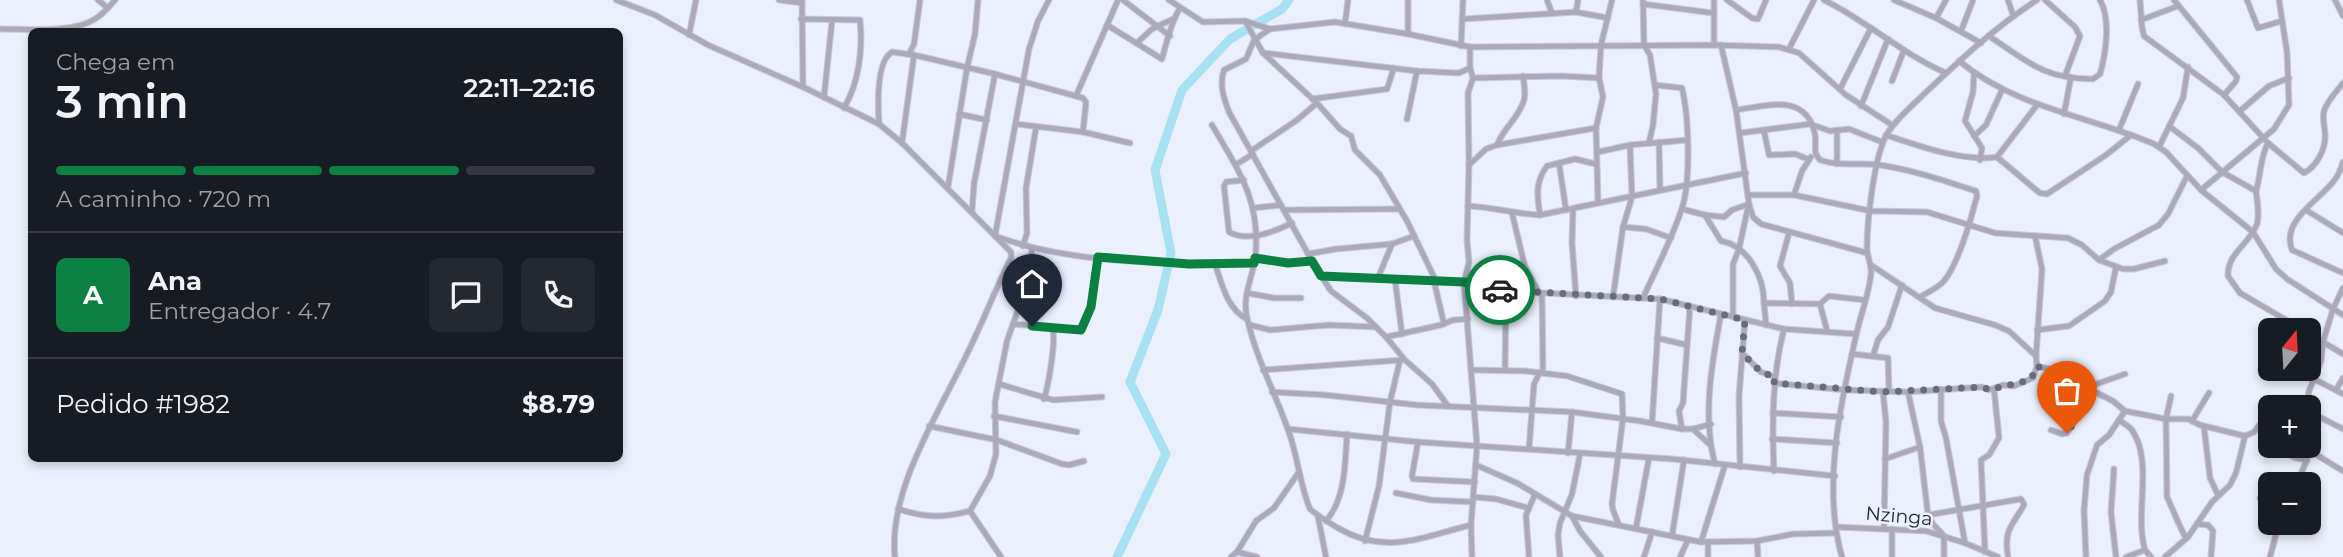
<!DOCTYPE html>
<html lang="pt">
<meta charset="utf-8">
<style>
:root{--surface:#171b24;--page:#242831;--text:#f1f3f6;--muted:#9ea1a6;--line:#363941;--accent:#0b8043}
body{margin:0;font-family:Montserrat,sans-serif;background:var(--page);color:var(--text);height:100vh;display:flex;flex-direction:column;font-size:26px;white-space:nowrap}
*{box-sizing:border-box;margin:0}
p{font-size:23px;color:var(--muted)}
.icon{flex:none;width:38px;height:38px;fill:none;stroke:currentColor;stroke-width:2;stroke-linecap:round;stroke-linejoin:round}
.map{position:relative;flex:1;overflow:hidden}
.side{position:absolute;left:28px;top:28px;width:595px;height:434px;display:flex;flex-direction:column;background:var(--surface);border-radius:10px;box-shadow:0 4px 10px #0003}
.side>*{flex:none}
.needle{width:46px;rotate:18deg}
.controls{position:absolute;left:2258px;top:318px;display:grid;gap:14px}
.controls a{display:grid;place-items:center;width:63px;height:63px;border-radius:10px;background:var(--surface);box-shadow:0 4px 10px #0003;font-size:35px}
.pin{position:absolute;display:grid;place-items:center;width:60px;height:60px;color:#fff;margin:-72px -30px;border-radius:50% 50% 50% 0;rotate:-45deg;box-shadow:0 0 7px #0007}
.pin .icon{rotate:45deg}
.courier{position:absolute;display:grid;place-items:center;width:70px;height:70px;margin:-35px;border:5px solid #0b8043;border-radius:50%;background:#fff;color:#222;box-shadow:0 2px 9px #0007}
.summary em{font-style:normal;font-weight:600}
.summary div{display:flex;flex-direction:column-reverse}
.summary{display:flex;align-items:center;justify-content:space-between;height:119px;padding:0 28px}
h1{font-size:46px;font-weight:600;line-height:52px}
.bar{display:grid;grid-template-columns:repeat(4,1fr);gap:10px 7px;align-content:center;height:84px;padding:0 28px}
.bar i{height:9px;border-radius:5px;background:var(--line)}
.bar .selected{background:var(--accent)}
.bar p{grid-column:span 4}
.line{display:flex;align-items:center;gap:18px;padding:0 28px;border-top:2px solid var(--line)}
.line div{flex:1}
.round{display:grid;place-items:center;flex:none;width:74px;height:74px;border-radius:10px;background:var(--page)}
.map>svg:first-child{display:block}
.lines{fill:none;stroke-linecap:round;stroke-linejoin:round}
.river{stroke:#a6e2f3;stroke-width:9}
.minor-casing{stroke:#c7ccd8;stroke-width:7}
.minor{stroke:#ada9bd;stroke-width:5}
.done{stroke:#686d79;stroke-width:7;stroke-dasharray:0 12.6}
.route{stroke:#0b8043;stroke-width:9}
.labels{text-anchor:middle;dominant-baseline:central;stroke-width:5;stroke-linejoin:round;paint-order:stroke}
.street-label{font-size:19px;fill:#222732;stroke:#ebf0fd}
</style>
<div class="map">
<svg width="2343" height="557" viewBox="0 0 2343 557">
<rect width="100%" height="100%" fill="#ebf0fd"/>
<g class="lines">
<polyline class="river" points="1117,557 1166,454 1130,382 1158,310 1171,253 1155,170 1182,90 1230,39 1282,9 1289,0"/>
<g class="minor-casing">
<g id="minor">
<polyline points="98,0 108,8"/>
<path d="M616,0L655,15L708,45L803,87L879,124L902,143L1011,252V258C995,290 982,324 966,356C938,414 888,491 895,557"/>
<polyline points="779,0 802,3"/>
<polyline points="802,0 803,87"/>
<polyline points="1123,0 1170,36"/>
<polyline points="1169,0 1203,22 1245,21 1270,29 1335,22 1408,34 1470,47 1714,45 1779,47 1799,53 1846,95 1892,125"/>
<polyline points="1547,0 1552,13"/>
<polyline points="1643,0 1644,45 1650,55 1656,94 1653,125 1649,143"/>
<polyline points="1714,0 1714,45"/>
<polyline points="1727,0 1752,18 1758,19 1766,0"/>
<path d="M1824,0C1867,21 1902,54 1946,73"/>
<polyline points="1894,0 1936,18 1981,43"/>
<polyline points="2008,0 2013,15"/>
<polyline points="2045,0 2075,27 2080,36 2065,76"/>
<path d="M2140,0L2142,27L2144,36L2224,95L2268,143L2304,173C2317,166 2326,149 2325,134C2325,127 2322,119 2324,111C2327,101 2337,91 2343,83"/>
<polyline points="2174,0 2237,77 2236,81 2224,95"/>
<polyline points="2247,0 2258,28 2282,21"/>
<polyline points="2335,0 2343,16"/>
<polyline points="1643,4 1713,13"/>
<polyline points="1576,12 1578,0"/>
<polyline points="1936,18 1946,0"/>
<path d="M801,19L860,20C863,49 859,83 844,108"/>
<polyline points="1464,19 1576,12 1608,18"/>
<polyline points="2141,20 2178,6"/>
<polyline points="1245,21 1263,53 1317,103 1340,129 1351,136 1355,150 1380,175 1407,221 1436,281"/>
<polyline points="1345,24 1348,0"/>
<path d="M1107,25L1162,59C1166,44 1171,22 1180,8"/>
<path d="M0,29C27,29 71,34 95,19C102,15 109,7 115,0"/>
<path d="M1270,29L1254,40L1246,59L1224,70C1219,84 1224,99 1229,112L1316,268L1331,291L1367,318L1386,337L1405,360L1432,384L1448,406"/>
<polyline points="1961,31 1973,0"/>
<polyline points="1408,34 1408,0"/>
<polyline points="689,35 696,0"/>
<path d="M1989,36C2028,62 2044,79 2093,79L2100,74C2106,53 2111,19 2100,0"/>
<polyline points="1137,43 1152,29 1173,19"/>
<polyline points="1721,45 1736,110 1749,204 1753,217 1761,224 1867,253"/>
<polyline points="1461,46 1463,0"/>
<polyline points="1470,47 1470,68 1473,78 1468,93 1469,165 1467,240 1469,262 1464,282 1477,446 1471,525 1472,557"/>
<polyline points="1789,49 1814,0"/>
<polyline points="1263,53 1417,71 1459,73 1470,68"/>
<polyline points="909,54 914,44 920,0"/>
<path d="M1959,61C2018,109 2087,115 2154,144L2166,152L2201,190L2253,232L2276,269L2287,279L2343,315"/>
<polyline points="1974,73 1973,92 1965,121 1982,148 1980,160"/>
<polyline points="1473,78 1561,76 1599,78 1601,45 1612,0"/>
<polyline points="1892,81 1904,50"/>
<polyline points="1840,89 1871,28"/>
<polyline points="1076,96 1118,0"/>
<polyline points="824,97 832,21"/>
<polyline points="1312,99 1387,89 1394,68"/>
<polyline points="1861,106 1888,39"/>
<path d="M1736,110C1766,106 1806,92 1815,134C1817,144 1812,152 1820,160C1840,167 1860,162 1880,165C1913,170 1945,181 1976,191L1977,196C1971,219 1959,263 1944,281C1938,288 1928,292 1920,297"/>
<polyline points="2240,111 2269,86 2289,78"/>
<polyline points="959,114 987,120"/>
<polyline points="2064,114 2071,77"/>
<polyline points="1407,119 1417,71"/>
<path d="M879,124C878,107 876,61 892,52L914,55L995,74L1083,98L1086,102L1083,132"/>
<polyline points="1016,124 1083,132 1130,143"/>
<path d="M1212,125C1239,171 1262,203 1255,259C1252,279 1242,297 1247,317C1255,356 1274,390 1287,427C1298,454 1299,483 1310,509C1319,517 1328,522 1338,528C1386,556 1422,537 1471,525"/>
<path d="M2169,126L2198,148L2222,172L2256,191C2257,202 2260,214 2257,224C2250,244 2227,253 2228,276L2240,293L2305,331"/>
<polyline points="2119,130 2138,84"/>
<polyline points="1764,131 1769,155 1795,154 1808,159"/>
<polyline points="1740,133 1810,124 1830,131 1849,129 1882,142"/>
<path d="M1886,135C1919,146 1963,162 1997,157L2035,189L2040,193L2047,194L2106,155L2131,135"/>
<polyline points="1974,136 1986,125 2002,90"/>
<polyline points="1659,142 1660,190"/>
<polyline points="902,143 914,55"/>
<path d="M1497,145C1504,127 1519,118 1524,100C1526,93 1524,84 1523,76"/>
<polyline points="2159,147 2183,98 2188,67"/>
<polyline points="1251,151 1297,120 1317,103"/>
<polyline points="1598,152 1630,145 1687,140"/>
<polyline points="1997,157 2037,105"/>
<path d="M2343,162C2341,169 2338,176 2333,182C2317,202 2281,221 2292,250L2343,273"/>
<polyline points="1559,163 1566,210"/>
<polyline points="1237,164 1253,154"/>
<polyline points="1837,164 1837,132"/>
<polyline points="1469,165 1486,149 1497,145 1596,128"/>
<path d="M1244,180L1226,182L1224,186L1229,232C1247,242 1274,232 1292,223"/>
<polyline points="948,187 967,68 975,34 978,0"/>
<polyline points="2201,190 2274,129 2289,105 2287,52 2279,0"/>
<path d="M2256,191C2261,175 2260,157 2268,143"/>
<polyline points="1749,195 1794,195 1871,211 1927,212 1995,233 2068,238 2082,245 2099,260 2123,269 2134,269 2165,261"/>
<polyline points="1794,195 1802,171 1811,157"/>
<polyline points="1598,203 1596,128 1603,97 1599,78"/>
<path d="M1468,206C1493,207 1515,214 1540,215L1746,173"/>
<polyline points="1253,208 1281,205"/>
<polyline points="1573,209 1572,243 1576,296"/>
<polyline points="1682,209 1705,215 1724,217 1732,210 1749,204"/>
<polyline points="1284,210 1399,209"/>
<polyline points="2306,210 2343,233"/>
<polyline points="972,211 974,184 995,74"/>
<polyline points="1512,213 1525,267 1539,293"/>
<path d="M1540,215C1537,196 1535,182 1547,166L1575,159L1596,164"/>
<path d="M1705,215L1721,241C1749,246 1764,278 1764,303"/>
<polyline points="1623,227 1646,229 1671,238"/>
<polyline points="1789,233 1780,266 1790,283 1792,304"/>
<polyline points="995,236 1029,49 1038,21 1049,0"/>
<polyline points="2035,236 2042,269 2036,356"/>
<path d="M998,237C1076,265 1172,264 1254,263"/>
<polyline points="1023,246 1027,233 1026,188 1036,128"/>
<polyline points="1308,254 1336,249 1392,244 1414,236"/>
<polyline points="1255,258 1288,263 1312,261"/>
<polyline points="2099,260 2114,249 2159,225 2168,214 2187,176"/>
<path d="M1215,264C1222,284 1227,309 1247,319"/>
<polyline points="1871,265 1935,308 1995,325 2009,331 2036,356 2037,366 2049,369 2113,401 2125,411 2166,419 2188,419 2200,425 2245,436 2254,432 2270,411"/>
<polyline points="1321,276 1464,282 1506,291 1660,299 1784,329 1856,334"/>
<polyline points="1378,278 1392,244"/>
<polyline points="1395,280 1402,334"/>
<polyline points="1434,281 1444,324"/>
<polyline points="1247,293 1274,298 1301,298"/>
<polyline points="1542,294 1543,373"/>
<polyline points="1613,297 1623,227 1632,197 1630,145"/>
<path d="M1643,298C1656,269 1672,239 1682,208C1691,181 1689,117 1682,88L1655,85"/>
<polyline points="1820,304 1827,331"/>
<polyline points="1733,317 1733,264 1739,249 1748,207"/>
<polyline points="1013,324 1081,330 1091,307 1098,257"/>
<polyline points="1250,325 1270,330 1329,325 1376,327"/>
<polyline points="1766,325 1764,303 1820,304 1829,296 1864,300"/>
<polyline points="2037,330 2069,326 2105,301 2111,292 2116,267"/>
<polyline points="2308,333 2343,354"/>
<polyline points="1386,337 1441,325 1453,320 1468,319"/>
<polyline points="1657,338 1687,345"/>
<polyline points="1742,353 1761,372 1775,377"/>
<polyline points="1852,354 1888,358 1889,391"/>
<polyline points="1873,356 1878,340 1888,327 1902,285"/>
<polyline points="1263,370 1402,360"/>
<polyline points="1471,370 1525,371 1567,376 1622,394 1623,418 1612,504 1613,510 1619,525"/>
<polyline points="1505,370 1506,291"/>
<polyline points="2314,379 2343,394"/>
<polyline points="1774,383 1845,390 1908,392 1920,447 1928,515 1933,524 1944,536 1944,557"/>
<polyline points="999,384 1053,400 1102,397"/>
<polyline points="2085,388 2125,374"/>
<polyline points="1941,389 1941,421 1946,438 1965,543"/>
<polyline points="2336,390 2343,378"/>
<polyline points="1272,392 1325,395 1417,405 1572,412 1640,421 1682,429 1693,429 1711,424"/>
<polyline points="1883,392 1886,422 1884,528"/>
<polyline points="1908,392 1982,387 1989,390 2003,385 2014,386 2033,378 2037,366"/>
<polyline points="2171,396 2166,419 2167,497 2184,535 2188,537"/>
<path d="M1044,399C1048,387 1057,338 1052,328"/>
<polyline points="2306,408 2309,391 2321,361 2323,342 2333,309 2343,288"/>
<polyline points="2308,411 2343,429"/>
<polyline points="1773,413 1841,417"/>
<polyline points="994,416 1077,432"/>
<path d="M2119,420C2123,423 2129,426 2132,430C2154,463 2134,513 2145,550"/>
<polyline points="2192,421 2209,393"/>
<polyline points="1652,423 1660,299"/>
<polyline points="929,426 997,440 1062,464 1069,465 1084,461"/>
<polyline points="2204,427 2210,478 2218,495"/>
<polyline points="1288,429 1418,442 1672,459 1835,476"/>
<polyline points="1682,429 1679,411 1683,403 1690,306"/>
<polyline points="1693,429 1710,445"/>
<polyline points="2051,430 2062,434 2067,433 2093,391"/>
<polyline points="1772,439 1837,443"/>
<polyline points="1418,442 1412,476 1413,479 1475,482"/>
<polyline points="2271,446 2296,458 2307,460"/>
<polyline points="2304,447 2343,471"/>
<polyline points="1529,449 1534,384 1540,372"/>
<polyline points="1568,453 1572,412"/>
<polyline points="1885,459 1920,447"/>
<path d="M1715,464C1702,416 1712,362 1721,314"/>
<polyline points="1476,465 1517,483 1572,516 1580,531 1601,557"/>
<polyline points="1740,467 1739,396 1745,320"/>
<polyline points="2114,469 2111,512 2116,557"/>
<path d="M1774,471C1772,423 1772,376 1784,329"/>
<polyline points="2271,479 2285,485"/>
<polyline points="2296,485 2307,460 2304,449"/>
<polyline points="1396,493 1431,500 1473,502"/>
<polyline points="1474,497 1496,499 1528,508"/>
<polyline points="2260,498 2270,502"/>
<path d="M898,509C926,518 942,518 970,511L990,476L996,454L995,402L1007,341L1030,276L1032,249"/>
<polyline points="970,511 1001,557"/>
<path d="M1928,515L2021,499L2024,504L2023,507C2010,528 2004,531 2008,557"/>
<polyline points="1572,516 1701,542 1757,541 1793,534 1836,533"/>
<polyline points="1318,517 1326,557"/>
<path d="M1326,521C1346,498 1345,462 1347,434"/>
<polyline points="2197,524 2208,525 2213,531 2211,557"/>
<polyline points="1836,527 1926,531 1965,543 1998,557"/>
<polyline points="1636,528 1649,458"/>
<polyline points="1672,536 1684,460"/>
<polyline points="1365,541 1379,486 1390,402 1400,360"/>
<polyline points="1757,541 1758,557"/>
<polyline points="1701,542 1725,465"/>
<polyline points="1708,542 1708,557"/>
<polyline points="1237,552 1257,557"/>
<polyline points="1985,552 1981,460 1989,455 1999,438 1994,389"/>
<polyline points="1231,557 1237,552 1256,521 1274,508 1299,472"/>
<polyline points="1529,557 1526,515 1535,494"/>
<polyline points="1560,557 1558,535 1560,523 1572,494 1580,454"/>
<polyline points="1644,557 1652,532"/>
<polyline points="1680,557 1688,540"/>
<path d="M1842,557C1822,487 1840,405 1856,336C1860,316 1869,295 1871,274C1872,265 1867,257 1867,248C1867,222 1874,156 1887,134C1896,119 1911,107 1923,95C1959,61 1995,27 2037,0"/>
<polyline points="1892,557 1892,529"/>
<polyline points="2086,557 2084,510 2087,475 2097,445 2109,435 2125,411"/>
<polyline points="2126,557 2145,550 2151,557"/>
<polyline points="2165,557 2188,537 2212,502 2230,485 2236,473 2245,436"/>
<polyline points="2270,557 2279,523"/>
</g>
</g>
<use href="#minor" class="minor"/>
</g>
<g class="lines">
<path class="done" d="M1500,290L1660,299L1745,320L1742,353L1761,372L1775,377L1774,383L1883,392L1982,387L1990,390C2004,385 2016,385 2031,379L2037,366L2093,391L2067,433"/>
<polyline class="route" points="1032,326 1081,330 1091,307 1098,257 1189,264 1254,263 1255,258 1288,263 1312,261 1321,276 1464,282 1500,290"/>
</g>
<g class="labels">
<g class="street-label">
<text transform="translate(1899 516) rotate(5)">Nzinga</text>
</g>
</g>
</svg>
<div class="controls">
<a><svg class="needle" viewBox="-14 -14 28 28"><path d="M0-13l5 13h-10z" fill="#e53935"/><path d="M0 13l5-13h-10z" fill="#9ea1a6"/></svg></a>
<a>+</a>
<a>−</a>
</div>
<div class="pin" style="left:2067px;top:433px;background:#ea580c"><svg class="icon" aria-label="bag" viewBox="0 0 24 24"><path d="M5 8h14l-1 12H6zM9 8a3 3 0 0 1 6 0"/></svg></div>
<div class="pin" style="left:1032px;top:326px;background:#1f2937"><svg class="icon" aria-label="home" viewBox="0 0 24 24"><path d="M3 11l9-7 9 7M6 9v11h12V9"/></svg></div>
<div class="courier" style="left:1500px;top:290px"><svg class="icon" aria-label="car" viewBox="0 0 24 24"><path d="M5 17H2v-5l4-1 3-4h7l3 4 3 1v5h-3M9 17h6M6 11h13"/><circle cx="7" cy="17" r="2"/><circle cx="17" cy="17" r="2"/></svg></div>
<section class="side">
<div class="summary"><div><h1>3 min</h1><p>Chega em</p></div><em>22:11–22:16</em></div>
<div class="bar"><i class="selected"></i><i class="selected"></i><i class="selected"></i><i></i><p>A caminho · 720 m</p></div>
<div class="line" style="height:126px"><b class="round" style="background:var(--accent);color:#fff">A</b><div><b>Ana</b><p>Entregador · 4.7</p></div><a class="round"><svg class="icon" aria-label="chat" viewBox="0 0 24 24"><path d="M4 5h16v11H9l-5 4z"/></svg></a><a class="round"><svg class="icon" aria-label="phone" viewBox="0 0 24 24"><path d="M5 4h4l2 5-3 2q2 4 5 5l2-3 5 2v4C11 20 4 13 5 4z"/></svg></a></div>
<div class="line" style="height:91px"><div>Pedido #1982</div><b>$8.79</b></div>
</section>
</div>
